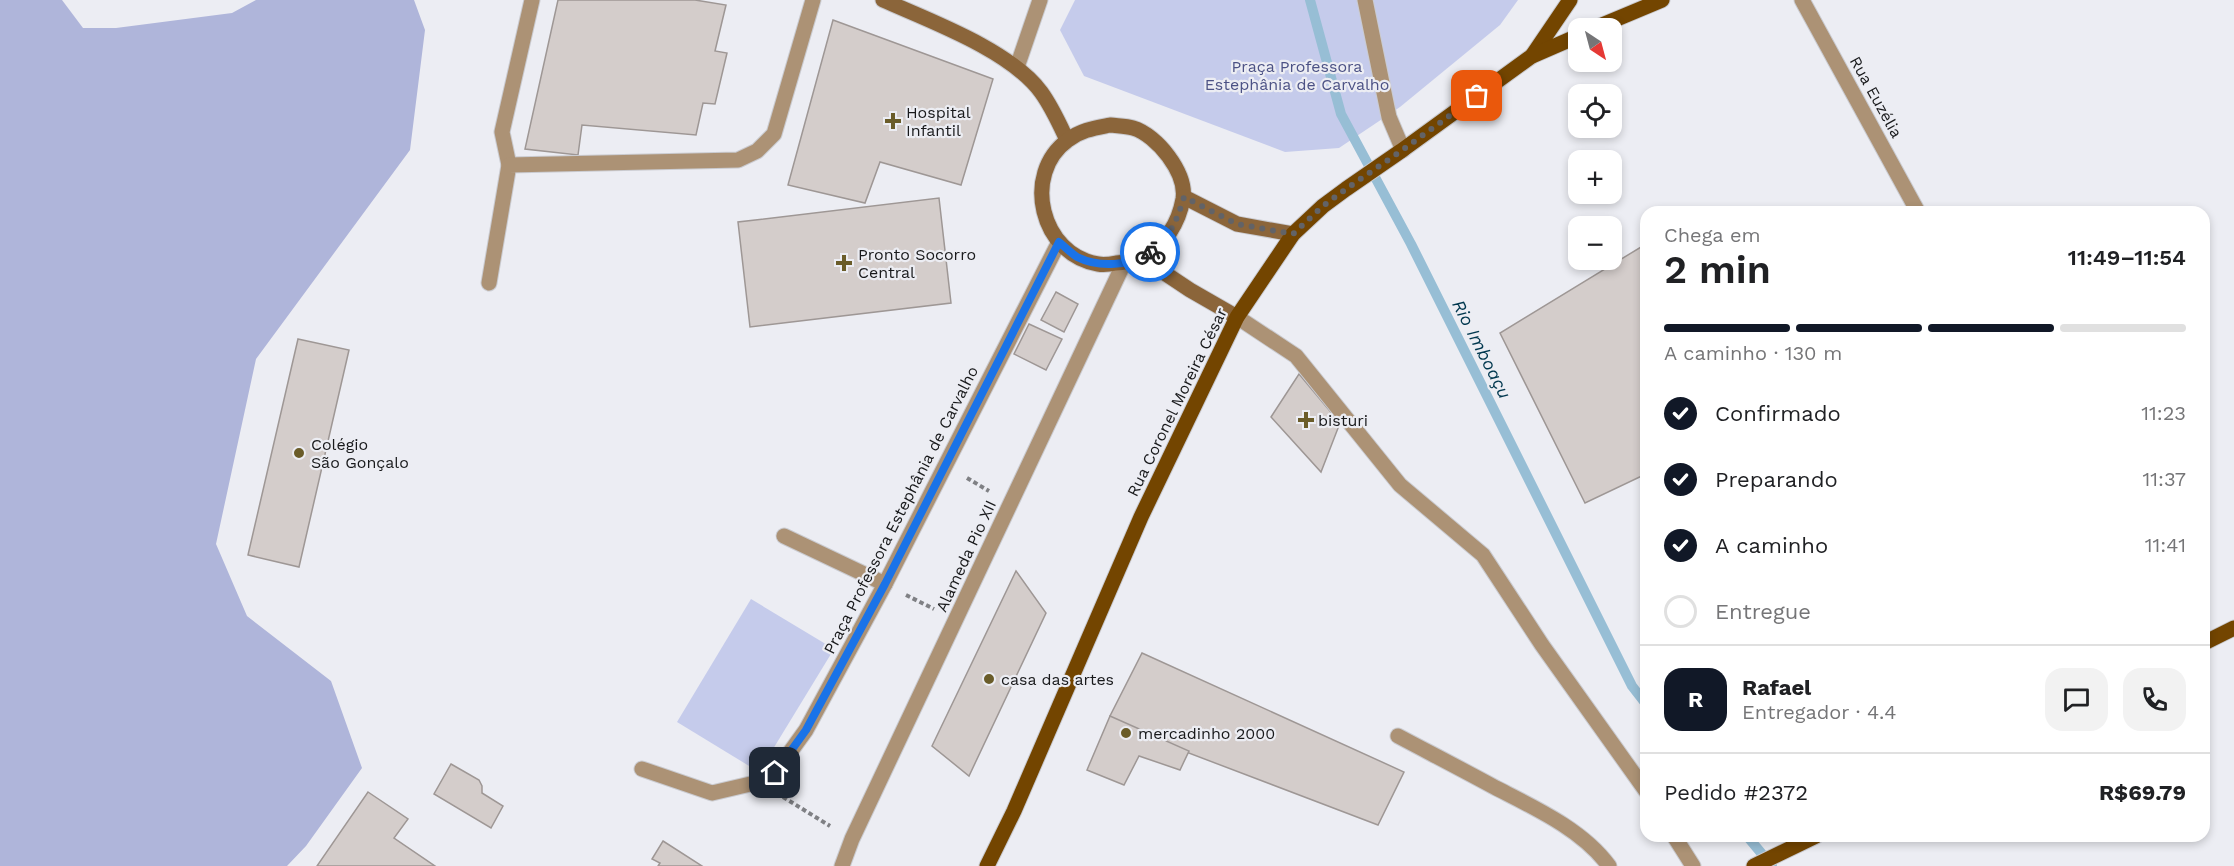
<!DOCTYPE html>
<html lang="pt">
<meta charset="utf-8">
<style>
:root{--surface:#fff;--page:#f2f2f2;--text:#202124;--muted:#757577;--line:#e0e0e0;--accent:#111827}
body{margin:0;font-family:"Work Sans",sans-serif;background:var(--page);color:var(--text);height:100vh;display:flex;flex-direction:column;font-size:22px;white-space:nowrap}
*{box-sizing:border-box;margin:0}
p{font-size:20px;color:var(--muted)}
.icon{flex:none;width:33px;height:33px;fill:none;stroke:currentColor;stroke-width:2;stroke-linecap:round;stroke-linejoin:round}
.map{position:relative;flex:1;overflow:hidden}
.sheet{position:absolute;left:1640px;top:206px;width:570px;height:636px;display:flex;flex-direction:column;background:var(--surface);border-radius:18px;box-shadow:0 3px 9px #0003}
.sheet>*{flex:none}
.needle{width:39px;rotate:144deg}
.buttons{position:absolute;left:1568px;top:18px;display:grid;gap:12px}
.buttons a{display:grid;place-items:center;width:54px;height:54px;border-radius:12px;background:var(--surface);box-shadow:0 3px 9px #0003;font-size:30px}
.pin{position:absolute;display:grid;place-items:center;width:51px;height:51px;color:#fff;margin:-26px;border-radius:12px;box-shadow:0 3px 9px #0006}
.courier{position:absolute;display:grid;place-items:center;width:60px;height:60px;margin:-30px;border:4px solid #1a73e8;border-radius:50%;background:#fff;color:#222;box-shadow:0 2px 8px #0007}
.headline em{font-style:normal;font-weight:600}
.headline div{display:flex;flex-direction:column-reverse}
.headline{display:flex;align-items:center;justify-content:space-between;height:102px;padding:0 24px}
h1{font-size:39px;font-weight:600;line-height:45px}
.bar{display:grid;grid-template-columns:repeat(4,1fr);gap:9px 6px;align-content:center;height:72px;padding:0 24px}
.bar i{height:8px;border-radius:4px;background:var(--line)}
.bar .on{background:var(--accent)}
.bar p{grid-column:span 4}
.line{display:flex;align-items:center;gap:15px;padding:0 24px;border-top:2px solid var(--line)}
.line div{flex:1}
.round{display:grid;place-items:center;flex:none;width:63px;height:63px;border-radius:18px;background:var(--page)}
ol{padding:0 24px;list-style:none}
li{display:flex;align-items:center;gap:18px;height:66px}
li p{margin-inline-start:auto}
li .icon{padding:6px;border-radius:50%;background:var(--accent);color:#fff;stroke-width:4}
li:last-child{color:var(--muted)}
li i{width:33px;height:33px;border:3px solid var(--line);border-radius:50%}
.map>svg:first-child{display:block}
.green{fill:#c5cbeb}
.forest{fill:#afb5da}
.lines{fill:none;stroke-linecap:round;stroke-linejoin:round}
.stream{stroke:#97bed5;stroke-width:10}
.building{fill:#d4cdcb;stroke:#9e9795;stroke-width:1.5}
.lane-casing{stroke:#cacbd0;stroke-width:17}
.street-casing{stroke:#cacbd0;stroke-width:17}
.secondary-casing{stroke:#cacbd0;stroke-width:17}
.primary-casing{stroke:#cacbd0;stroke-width:17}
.path{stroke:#7f8084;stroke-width:4;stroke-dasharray:4.5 3;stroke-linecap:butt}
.lane{stroke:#ac9275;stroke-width:15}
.street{stroke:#ac9275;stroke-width:15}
.secondary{stroke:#8b653a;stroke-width:15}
.primary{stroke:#734500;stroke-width:15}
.done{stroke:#626367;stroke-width:6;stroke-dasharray:0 10.8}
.route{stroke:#1a73e8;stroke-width:8}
.poi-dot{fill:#6a5c29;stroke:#ecedf3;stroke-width:2}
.labels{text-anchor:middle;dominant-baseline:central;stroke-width:4.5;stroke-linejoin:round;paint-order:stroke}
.park-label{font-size:16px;fill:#4c5285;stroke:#ecedf3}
.street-label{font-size:16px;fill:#18191b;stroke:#ecedf3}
.poi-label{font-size:16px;fill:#18191b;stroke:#ecedf3;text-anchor:start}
.water-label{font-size:18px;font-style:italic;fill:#00374e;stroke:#ecedf3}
</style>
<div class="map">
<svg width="2234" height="866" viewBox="0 0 2234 866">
<rect width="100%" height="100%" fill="#ecedf3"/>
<g class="green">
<polygon points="1075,0 1518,0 1500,25 1400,107 1339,148 1285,152 1084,76 1060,30"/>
<polygon points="751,599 834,649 759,772 677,722"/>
</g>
<polygon class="forest" points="0,0 62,0 83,28 116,28 232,13 256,0 414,0 425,30 410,150 256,359 216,544 247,616 331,681 362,768 306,846 287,866 0,866"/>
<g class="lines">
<g class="stream">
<polyline points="1310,0 1341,114 1411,244 1632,686 1646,704"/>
<polyline points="1747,836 1772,866"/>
</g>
</g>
<g class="building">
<polygon points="558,0 695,0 726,5 715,51 727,53 715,104 703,103 696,135 582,125 578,155 525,149"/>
<polygon points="833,20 993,79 961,185 880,162 865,203 788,185"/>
<polygon points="939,198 951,303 750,327 738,222"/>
<polygon points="1641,247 1646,254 1646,474 1585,503 1500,333"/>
<polygon points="1056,292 1078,304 1064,332 1041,320"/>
<polygon points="1029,324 1062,339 1046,370 1014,354"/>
<polygon points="298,339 349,350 299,567 248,555"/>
<polygon points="1299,374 1340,423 1321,472 1271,417"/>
<polygon points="1016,571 1046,613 969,776 932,746"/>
<polygon points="1142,653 1404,772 1378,825 1110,723 1110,716"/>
<polygon points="1110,716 1189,751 1180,770 1139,756 1124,785 1087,770"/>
<polygon points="451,764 479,780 482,786 482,793 503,806 491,828 434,794"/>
<polygon points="368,792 408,819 394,838 435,866 317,866"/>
<polygon points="663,841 702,866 658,866 660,863 652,859"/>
</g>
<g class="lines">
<g class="lane-casing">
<g id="lane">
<polyline points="1365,0 1389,117 1403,150"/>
<polyline points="1237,317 1296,356 1400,485 1483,555 1542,645 1646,791"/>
<polyline points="784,536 885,584"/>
<path d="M1398,736C1430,753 1463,770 1496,788C1535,808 1583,830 1609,866"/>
<polyline points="642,769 712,793 759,782 775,773 806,730 885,584 1059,242"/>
<polyline points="1674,836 1693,866"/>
</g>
</g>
<g class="street-casing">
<g id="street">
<polyline points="1802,0 1918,212"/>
<polyline points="1017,67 1040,0"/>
<polyline points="509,165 502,132 532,0"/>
<polyline points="489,283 509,165 738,160 757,151 774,134 813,0"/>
<polyline points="842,866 852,839 1124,263"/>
</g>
</g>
<g class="secondary-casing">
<g id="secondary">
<path d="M883,0C930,21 1010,50 1041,92C1052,107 1059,123 1067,140"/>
<path d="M1110,125C1118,126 1126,126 1133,128C1157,135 1187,173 1183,199C1181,210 1176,223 1170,232C1157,251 1139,262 1116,263C1111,264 1104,265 1098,264C1041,255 1021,174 1068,140C1081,130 1095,128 1110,125Z"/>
<polyline points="1184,197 1237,224 1293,234"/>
<polyline points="1142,258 1190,290 1237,317"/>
</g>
</g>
<g class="primary-casing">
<g id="primary">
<polyline points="1595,28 1662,0"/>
<polyline points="1532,56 1570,0"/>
<polyline points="2204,643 2234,628"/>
<polyline points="987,866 1014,811 1141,517 1237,317 1293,234 1323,206 1346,189 1401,151 1532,56 1578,36"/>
<polyline points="1754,866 1816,836"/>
</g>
</g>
<g class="path">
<polyline points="967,478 989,491"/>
<polyline points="906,595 934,609"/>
<polyline points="783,797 830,826"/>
</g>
<use href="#lane" class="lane"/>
<use href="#street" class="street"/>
<use href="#secondary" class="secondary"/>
<use href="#primary" class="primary"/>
</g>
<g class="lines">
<path class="done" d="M1150,252C1170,238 1177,220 1184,197L1237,224L1293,234L1323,206L1346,189L1401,151L1477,96"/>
<path class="route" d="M775,773L806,730L885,584L1059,242C1065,247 1071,253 1077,257C1099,268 1130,266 1150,252"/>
</g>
<g class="poi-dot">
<path d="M890 112h6v6h6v6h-6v6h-6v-6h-6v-6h6z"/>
<path d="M841 254h6v6h6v6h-6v6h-6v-6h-6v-6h6z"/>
<path d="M1303 411h6v6h6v6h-6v6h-6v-6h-6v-6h6z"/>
<circle cx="299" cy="453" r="6"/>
<circle cx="989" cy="679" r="6"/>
<circle cx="1126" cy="733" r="6"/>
</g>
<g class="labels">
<g class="park-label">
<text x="1297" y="66">Praça Professora<tspan x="1297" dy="18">Estephânia de Carvalho</tspan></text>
</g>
<g class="street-label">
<text transform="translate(1876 97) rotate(61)">Rua Euzélia</text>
<text transform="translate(1177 402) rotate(-64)">Rua Coronel Moreira César</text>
<text transform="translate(901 510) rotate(-63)">Praça Professora Estephânia de Carvalho</text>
<text transform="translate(966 556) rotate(-65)">Alameda Pio XII</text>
</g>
<g class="poi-label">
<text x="906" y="112">Hospital<tspan x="906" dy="18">Infantil</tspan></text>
<text x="858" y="254">Pronto Socorro<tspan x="858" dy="18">Central</tspan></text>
<text x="1318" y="420">bisturi</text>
<text x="311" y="444">Colégio<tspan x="311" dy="18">São Gonçalo</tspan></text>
<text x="1001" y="679">casa das artes</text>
<text x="1138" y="733">mercadinho 2000</text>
</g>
<g class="water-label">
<text transform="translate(1482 349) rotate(63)">Rio Imboaçu</text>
</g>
</g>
</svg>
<div class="buttons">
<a><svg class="needle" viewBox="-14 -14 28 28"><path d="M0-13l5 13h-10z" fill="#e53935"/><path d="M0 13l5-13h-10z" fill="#757577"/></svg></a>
<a><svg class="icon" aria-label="locate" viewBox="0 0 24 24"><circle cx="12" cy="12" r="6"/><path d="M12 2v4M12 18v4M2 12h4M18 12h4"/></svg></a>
<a>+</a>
<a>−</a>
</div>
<div class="pin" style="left:1477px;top:96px;background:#ea580c"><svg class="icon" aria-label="bag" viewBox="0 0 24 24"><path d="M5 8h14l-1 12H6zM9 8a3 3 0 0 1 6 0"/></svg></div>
<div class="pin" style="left:775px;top:773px;background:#1f2937"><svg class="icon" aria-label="home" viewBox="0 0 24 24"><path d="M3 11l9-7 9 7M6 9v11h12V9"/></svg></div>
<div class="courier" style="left:1150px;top:252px"><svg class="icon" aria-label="bike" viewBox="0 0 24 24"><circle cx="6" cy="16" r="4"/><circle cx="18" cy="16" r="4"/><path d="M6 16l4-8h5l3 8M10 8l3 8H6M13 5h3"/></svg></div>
<section class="sheet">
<div class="headline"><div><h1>2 min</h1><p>Chega em</p></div><em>11:49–11:54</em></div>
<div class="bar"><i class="on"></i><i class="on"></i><i class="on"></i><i></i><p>A caminho · 130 m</p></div>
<ol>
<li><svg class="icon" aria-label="check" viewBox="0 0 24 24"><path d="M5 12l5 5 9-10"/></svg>Confirmado<p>11:23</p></li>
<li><svg class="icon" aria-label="check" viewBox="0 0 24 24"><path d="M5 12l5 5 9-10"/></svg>Preparando<p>11:37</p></li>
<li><svg class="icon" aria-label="check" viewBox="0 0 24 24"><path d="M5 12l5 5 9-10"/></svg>A caminho<p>11:41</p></li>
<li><i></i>Entregue</li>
</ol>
<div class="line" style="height:108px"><b class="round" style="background:var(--accent);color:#fff">R</b><div><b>Rafael</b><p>Entregador · 4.4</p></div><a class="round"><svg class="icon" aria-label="chat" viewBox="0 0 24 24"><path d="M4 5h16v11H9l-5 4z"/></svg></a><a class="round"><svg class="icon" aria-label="phone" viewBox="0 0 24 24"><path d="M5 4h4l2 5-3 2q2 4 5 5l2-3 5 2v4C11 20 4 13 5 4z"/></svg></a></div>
<div class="line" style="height:78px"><div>Pedido #2372</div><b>R$69.79</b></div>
</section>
</div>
